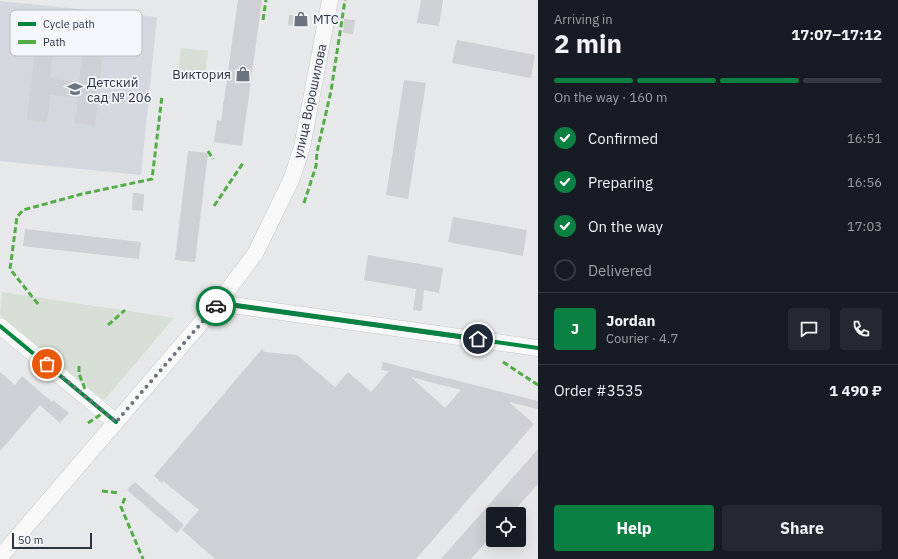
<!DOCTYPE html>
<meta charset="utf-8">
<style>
:root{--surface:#171b24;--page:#242831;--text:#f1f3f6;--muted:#9ea1a6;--line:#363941;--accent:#0b8043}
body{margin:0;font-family:"IBM Plex Sans",sans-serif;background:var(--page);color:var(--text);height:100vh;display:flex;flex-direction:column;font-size:15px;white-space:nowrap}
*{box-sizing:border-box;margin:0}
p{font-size:13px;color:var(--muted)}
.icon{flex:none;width:22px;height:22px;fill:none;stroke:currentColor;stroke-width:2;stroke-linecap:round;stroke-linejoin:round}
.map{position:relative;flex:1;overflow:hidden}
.panel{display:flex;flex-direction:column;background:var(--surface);width:360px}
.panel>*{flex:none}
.tools{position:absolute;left:486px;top:507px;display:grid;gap:8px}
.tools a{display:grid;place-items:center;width:40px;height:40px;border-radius:4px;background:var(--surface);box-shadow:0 4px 16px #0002;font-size:20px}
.scale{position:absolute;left:12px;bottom:10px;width:80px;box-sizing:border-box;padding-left:4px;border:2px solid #2b3445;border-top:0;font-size:11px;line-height:14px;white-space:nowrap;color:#2b3445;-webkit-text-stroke:3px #f4f6f9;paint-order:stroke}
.pin{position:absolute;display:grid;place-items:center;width:34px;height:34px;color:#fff;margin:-17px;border:2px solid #fff;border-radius:50%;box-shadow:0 1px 4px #0007}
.courier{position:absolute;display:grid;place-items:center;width:40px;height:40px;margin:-20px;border:3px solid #0b8043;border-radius:50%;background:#fff;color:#222;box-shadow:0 1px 5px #0007}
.overview em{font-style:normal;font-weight:700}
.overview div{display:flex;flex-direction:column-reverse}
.overview{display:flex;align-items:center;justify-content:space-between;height:68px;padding:0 16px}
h1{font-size:26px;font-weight:700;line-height:30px}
.bar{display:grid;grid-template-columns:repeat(4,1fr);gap:6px 4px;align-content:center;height:48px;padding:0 16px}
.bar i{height:5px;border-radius:3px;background:var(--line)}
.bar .on{background:var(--accent)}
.bar p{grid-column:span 4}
.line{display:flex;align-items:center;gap:10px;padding:0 16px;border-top:1px solid var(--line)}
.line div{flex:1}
.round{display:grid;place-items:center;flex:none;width:42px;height:42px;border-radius:4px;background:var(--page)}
ol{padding:0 16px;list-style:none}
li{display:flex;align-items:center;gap:12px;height:44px}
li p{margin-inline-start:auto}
li .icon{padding:4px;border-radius:50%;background:var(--accent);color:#fff;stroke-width:4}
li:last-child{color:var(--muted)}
li i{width:22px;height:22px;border:2px solid var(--line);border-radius:50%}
.cta{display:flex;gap:8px;margin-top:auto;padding:8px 16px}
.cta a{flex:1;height:46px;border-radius:4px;background:var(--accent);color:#fff;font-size:16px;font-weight:700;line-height:46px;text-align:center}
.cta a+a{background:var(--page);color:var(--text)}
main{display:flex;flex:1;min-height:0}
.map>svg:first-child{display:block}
.built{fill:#d4d7dd}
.green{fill:#d6ded6}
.building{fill:#ced0d3;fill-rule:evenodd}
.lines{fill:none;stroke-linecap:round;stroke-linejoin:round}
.secondary-casing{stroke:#c4c6c8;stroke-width:17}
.secondary{stroke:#f8f8f8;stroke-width:16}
.quiet{stroke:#54ac47;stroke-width:3;stroke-dasharray:6 3;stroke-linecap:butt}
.cycleway-casing{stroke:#f4f6f9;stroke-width:6}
.cycleway{stroke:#00873e;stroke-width:4}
.done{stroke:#6c737f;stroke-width:4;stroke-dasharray:0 7.2}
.route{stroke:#0b8043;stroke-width:5}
.labels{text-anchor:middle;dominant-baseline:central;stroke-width:3.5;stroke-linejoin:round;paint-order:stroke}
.poi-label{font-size:13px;fill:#2b3445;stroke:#f4f6f9;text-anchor:start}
.street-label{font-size:13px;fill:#2b3445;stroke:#f4f6f9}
.key{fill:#f4f6f9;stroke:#b8bcc3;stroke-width:1}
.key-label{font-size:11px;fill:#2b3445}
</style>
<main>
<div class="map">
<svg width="538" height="559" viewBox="0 0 538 559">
<rect width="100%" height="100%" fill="#e6e8ea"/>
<polygon class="built" points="0,1 157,17 141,175 0,161"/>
<g class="green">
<polygon points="181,48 208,51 205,74 178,71"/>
<polygon points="2,292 174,318 104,400 0,315"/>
</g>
<g class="building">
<polygon points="238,0 262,0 242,146 214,142 217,120 221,121"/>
<polygon points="421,0 443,0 439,26 417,23"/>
<polygon points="289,15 304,16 303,27 288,25"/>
<polygon points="344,19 355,20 353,34 343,33"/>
<polygon points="457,40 535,55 531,78 452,63"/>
<polygon points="35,48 53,50 50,78 79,82 83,52 103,54 95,126 75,123 78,98 50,95 47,122 27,120"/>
<polygon points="404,80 426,83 408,199 386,195"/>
<polygon points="188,151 208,153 195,262 175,260"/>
<polygon points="133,193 144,194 143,211 132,210"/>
<polygon points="453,217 527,230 523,256 448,242"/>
<polygon points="25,229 141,242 139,259 23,246"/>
<polygon points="368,255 443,268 439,293 424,290 422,311 413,310 416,289 364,280"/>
<path d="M262,349L265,352L297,355L335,387L348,372L371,392L389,371L381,370L383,362L538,401V409L509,402L534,424L416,559H215L182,530L199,510L163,481L162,483L154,476ZM411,377L461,390L445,408Z"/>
<polygon points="0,372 15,385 22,376 52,402 53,400 69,413 60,423 40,405 0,451"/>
<polygon points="538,449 538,484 511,514 493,514 493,534 471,559 441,559"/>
<polygon points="135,482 184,525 177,533 127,490"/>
</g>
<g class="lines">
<g class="secondary-casing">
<g id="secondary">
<polyline points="218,303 538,348"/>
<polyline points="0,326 116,422"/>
<polyline points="0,557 218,303 255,254 292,178 302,147 330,0"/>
</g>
</g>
<use href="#secondary" class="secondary"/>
<g class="quiet">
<polyline points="263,20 266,0"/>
<polyline points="208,151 213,159"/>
<polyline points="304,203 316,166 317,152 331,91 345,0"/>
<polyline points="214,206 243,163"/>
<polyline points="38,304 10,269 17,217 23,210 82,194 152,179 162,96"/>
<polyline points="108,325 125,310"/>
<polyline points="503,362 538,385"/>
<polyline points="79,366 79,374 85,389"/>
<polyline points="88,423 106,411"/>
<polyline points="102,491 119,493"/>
<polyline points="125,498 121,507 143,559"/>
</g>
<g class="cycleway-casing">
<g id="cycleway">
<polyline points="218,303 538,348"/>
<polyline points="0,326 116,422"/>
</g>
</g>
<use href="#cycleway" class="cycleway"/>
</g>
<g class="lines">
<polyline class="done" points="47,364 116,422 216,306"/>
<polyline class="route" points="216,306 218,303 478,339"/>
</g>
<defs>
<g id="shop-bare" transform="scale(1.2)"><path d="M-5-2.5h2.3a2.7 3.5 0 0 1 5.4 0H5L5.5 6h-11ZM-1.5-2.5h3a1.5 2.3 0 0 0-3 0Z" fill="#6c737f" stroke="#f4f6f9" stroke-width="2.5" paint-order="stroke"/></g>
<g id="school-bare" transform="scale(1.2)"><path d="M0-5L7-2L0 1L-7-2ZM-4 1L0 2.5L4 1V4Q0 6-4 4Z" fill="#6c737f" stroke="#f4f6f9" stroke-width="2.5" paint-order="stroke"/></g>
</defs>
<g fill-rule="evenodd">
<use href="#shop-bare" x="301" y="19"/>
<use href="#shop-bare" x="243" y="74"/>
<use href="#school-bare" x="75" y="89"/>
</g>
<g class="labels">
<g class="poi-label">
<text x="313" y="19">МТС</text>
<text x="231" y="74" text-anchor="end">Виктория</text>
<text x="87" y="82">Детский<tspan x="87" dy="15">сад № 206</tspan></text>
</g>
<g class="street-label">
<text transform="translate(310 101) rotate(-78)">улица Ворошилова</text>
</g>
</g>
<rect x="10" y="10" width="132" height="46" rx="6" class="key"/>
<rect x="18" y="22" width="18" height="4" fill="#00873e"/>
<rect x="18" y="40" width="18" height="4" fill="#54ac47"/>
<g class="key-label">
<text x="43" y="28">Cycle path</text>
<text x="43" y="46">Path</text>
</g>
</svg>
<div class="tools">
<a><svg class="icon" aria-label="locate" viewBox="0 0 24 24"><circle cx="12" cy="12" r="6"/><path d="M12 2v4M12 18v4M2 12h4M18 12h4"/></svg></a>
</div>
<div class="scale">50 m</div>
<div class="pin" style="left:47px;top:364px;background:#ea580c"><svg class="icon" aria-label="bag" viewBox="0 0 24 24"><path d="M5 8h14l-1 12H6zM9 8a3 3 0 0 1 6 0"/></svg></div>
<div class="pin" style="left:478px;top:339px;background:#1f2937"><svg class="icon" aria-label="home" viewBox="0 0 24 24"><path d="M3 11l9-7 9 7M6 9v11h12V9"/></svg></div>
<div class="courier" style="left:216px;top:306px"><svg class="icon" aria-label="car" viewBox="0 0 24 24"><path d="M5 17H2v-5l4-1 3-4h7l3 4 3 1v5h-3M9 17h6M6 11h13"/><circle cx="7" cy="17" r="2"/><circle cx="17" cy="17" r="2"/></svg></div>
</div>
<section class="panel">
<div class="overview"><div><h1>2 min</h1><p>Arriving in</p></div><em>17:07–17:12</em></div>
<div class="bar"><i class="on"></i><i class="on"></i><i class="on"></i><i></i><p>On the way · 160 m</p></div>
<ol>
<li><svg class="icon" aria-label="check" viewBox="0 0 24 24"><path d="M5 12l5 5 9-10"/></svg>Confirmed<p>16:51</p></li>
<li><svg class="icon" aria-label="check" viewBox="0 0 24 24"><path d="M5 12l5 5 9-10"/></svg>Preparing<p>16:56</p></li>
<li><svg class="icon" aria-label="check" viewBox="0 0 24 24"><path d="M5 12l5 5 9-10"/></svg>On the way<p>17:03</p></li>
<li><i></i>Delivered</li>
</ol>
<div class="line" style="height:72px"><b class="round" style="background:var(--accent);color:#fff">J</b><div><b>Jordan</b><p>Courier · 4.7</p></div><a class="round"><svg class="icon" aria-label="chat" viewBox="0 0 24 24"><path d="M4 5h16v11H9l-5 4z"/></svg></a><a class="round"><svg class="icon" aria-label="phone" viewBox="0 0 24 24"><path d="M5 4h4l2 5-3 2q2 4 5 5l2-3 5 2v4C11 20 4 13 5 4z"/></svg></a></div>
<div class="line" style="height:52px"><div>Order #3535</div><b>1 490 ₽</b></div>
<div class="cta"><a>Help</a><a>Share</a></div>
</section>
</main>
